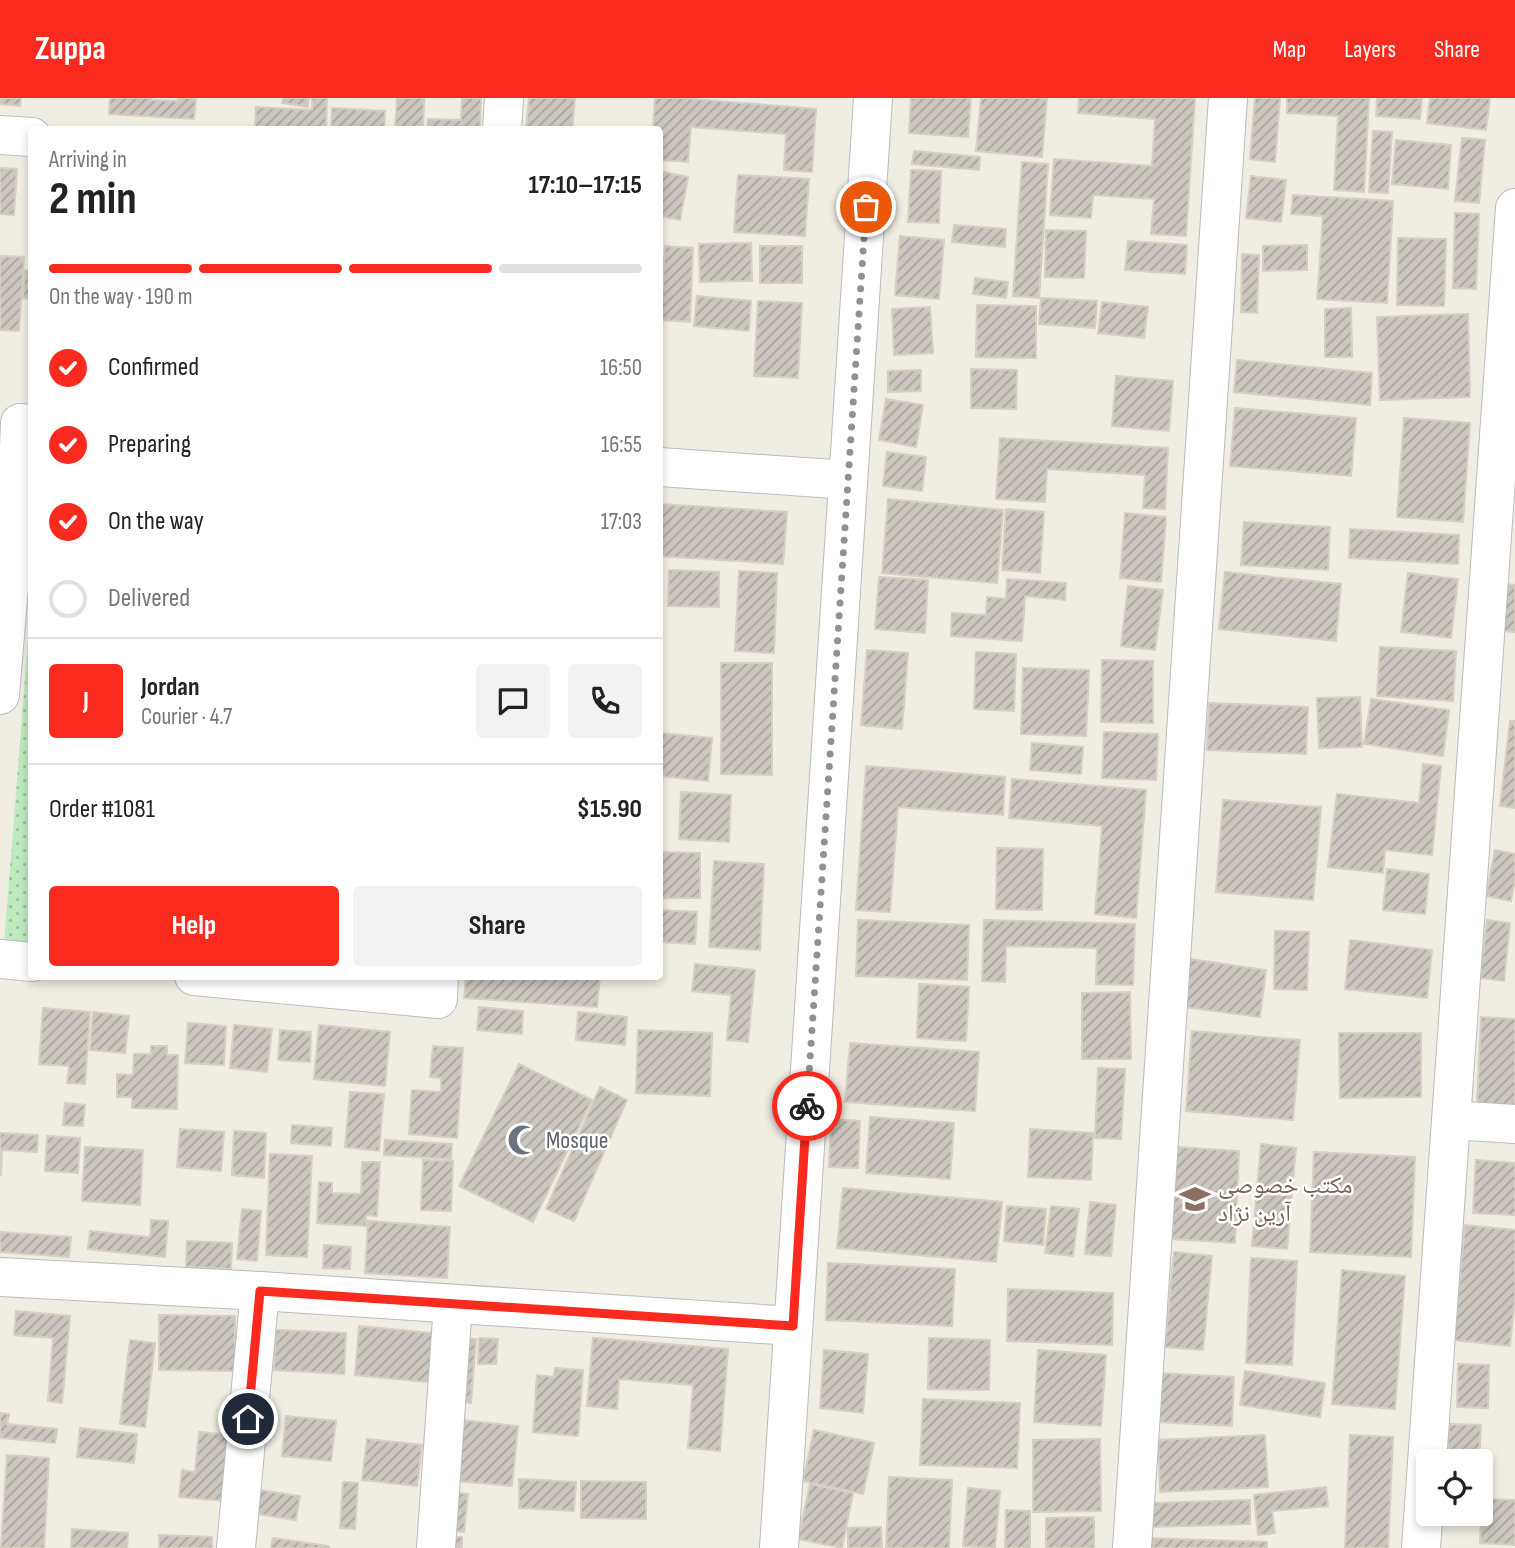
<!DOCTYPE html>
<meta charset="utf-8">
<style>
:root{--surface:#fff;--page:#f2f2f2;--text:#222;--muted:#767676;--line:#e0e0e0;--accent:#fb2a1e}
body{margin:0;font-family:"Sofia Sans Condensed","Noto Naskh Arabic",sans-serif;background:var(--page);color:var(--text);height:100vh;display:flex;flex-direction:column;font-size:26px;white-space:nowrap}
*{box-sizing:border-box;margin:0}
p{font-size:23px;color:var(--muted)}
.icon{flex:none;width:38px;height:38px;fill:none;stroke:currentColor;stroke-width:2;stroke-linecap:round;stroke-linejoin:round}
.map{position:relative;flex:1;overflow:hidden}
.panel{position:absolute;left:28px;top:28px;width:635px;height:854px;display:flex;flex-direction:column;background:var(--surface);border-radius:7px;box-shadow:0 4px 10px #0003}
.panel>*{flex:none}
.buttons{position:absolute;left:1416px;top:1351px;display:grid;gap:14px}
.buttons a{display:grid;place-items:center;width:77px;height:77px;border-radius:7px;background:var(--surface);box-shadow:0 4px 10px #0003;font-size:35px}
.pin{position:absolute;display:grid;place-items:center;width:60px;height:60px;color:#fff;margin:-30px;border:4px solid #fff;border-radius:50%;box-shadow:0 2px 7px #0007}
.courier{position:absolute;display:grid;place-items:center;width:70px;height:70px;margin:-35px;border:5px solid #fb2a1e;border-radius:50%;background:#fff;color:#222;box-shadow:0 2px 9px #0007}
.headline em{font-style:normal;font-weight:700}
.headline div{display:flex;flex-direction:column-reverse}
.headline{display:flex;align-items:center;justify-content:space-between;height:119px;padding:0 21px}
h1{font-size:46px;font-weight:700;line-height:52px}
.bar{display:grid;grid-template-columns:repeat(4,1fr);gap:10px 7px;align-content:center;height:84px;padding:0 21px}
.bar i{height:9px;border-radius:5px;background:var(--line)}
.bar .selected{background:var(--accent)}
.bar p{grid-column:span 4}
.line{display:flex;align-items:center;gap:18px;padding:0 21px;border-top:2px solid var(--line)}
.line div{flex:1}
.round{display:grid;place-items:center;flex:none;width:74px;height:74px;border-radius:7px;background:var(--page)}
ol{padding:0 21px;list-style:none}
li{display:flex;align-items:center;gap:21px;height:77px}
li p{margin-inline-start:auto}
li .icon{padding:7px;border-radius:50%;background:var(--accent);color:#fff;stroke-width:4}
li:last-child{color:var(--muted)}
li i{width:38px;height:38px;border:4px solid var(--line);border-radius:50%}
.cta{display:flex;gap:14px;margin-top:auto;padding:14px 21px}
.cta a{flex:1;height:80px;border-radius:7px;background:var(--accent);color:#fff;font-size:28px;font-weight:700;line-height:80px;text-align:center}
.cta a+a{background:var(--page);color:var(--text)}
header{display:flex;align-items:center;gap:42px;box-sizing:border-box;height:98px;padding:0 35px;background:var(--accent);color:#fff}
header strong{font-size:33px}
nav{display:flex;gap:38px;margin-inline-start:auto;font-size:24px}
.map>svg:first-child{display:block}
.grass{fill:url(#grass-dots)}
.building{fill:url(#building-hatch);stroke:#d5cec1;stroke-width:2}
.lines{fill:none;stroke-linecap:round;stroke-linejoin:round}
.minor-casing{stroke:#b8bcc1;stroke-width:40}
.minor{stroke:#fff;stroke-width:38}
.done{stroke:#8f9192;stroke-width:7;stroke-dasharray:0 12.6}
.route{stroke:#fb2a1e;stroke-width:9}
.labels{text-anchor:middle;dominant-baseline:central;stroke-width:5;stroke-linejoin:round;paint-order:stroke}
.worship-label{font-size:24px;fill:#5b616d;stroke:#fff;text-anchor:start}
.education-label{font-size:24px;fill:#785e54;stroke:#fff;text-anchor:start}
</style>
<header>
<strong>Zuppa</strong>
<nav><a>Map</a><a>Layers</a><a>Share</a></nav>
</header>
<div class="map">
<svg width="1515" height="1450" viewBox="0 0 1515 1450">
<defs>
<pattern id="grass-dots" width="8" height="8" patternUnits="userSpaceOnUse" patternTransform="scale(1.75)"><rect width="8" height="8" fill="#beeabd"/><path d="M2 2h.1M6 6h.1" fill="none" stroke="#9dc19d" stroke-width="1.8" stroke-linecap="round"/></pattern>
<pattern id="building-hatch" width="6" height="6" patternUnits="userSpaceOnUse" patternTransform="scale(1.75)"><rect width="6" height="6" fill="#cbc7c0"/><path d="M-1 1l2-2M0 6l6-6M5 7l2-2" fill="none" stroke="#a8a5a0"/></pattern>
</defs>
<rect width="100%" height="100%" fill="#f0ede3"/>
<polygon class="grass" points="31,505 31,848 4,846"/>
<g class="building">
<polygon points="0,0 21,0 20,8 0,6"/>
<polygon points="110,0 151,0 151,2 178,3 178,0 196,0 194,21 109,16"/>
<polygon points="283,0 309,0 308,9 282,5"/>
<polygon points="312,0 327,0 326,32 255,32 256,9 312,12"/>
<polygon points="397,0 424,0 423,32 395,32"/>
<polygon points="462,0 481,0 480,32 427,32 428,21 461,22"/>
<polygon points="529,0 575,0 572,32 526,32"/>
<polygon points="655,0 682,0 816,11 812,74 784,72 786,36 691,29 688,64 660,62 660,32 653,32"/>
<polygon points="911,0 971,0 968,39 909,35"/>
<polygon points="981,0 1047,0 1042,59 976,53"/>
<polygon points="1079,0 1195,0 1186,138 1151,136 1154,101 1093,97 1091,120 1050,117 1054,61 1152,68 1155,21 1078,15"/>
<polygon points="1255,0 1280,0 1275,64 1250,61"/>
<polygon points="1287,0 1369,0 1364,94 1334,92 1338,18 1287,15"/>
<polygon points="1377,0 1422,0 1420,21 1376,18"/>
<polygon points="1430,0 1490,0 1486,32 1427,25"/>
<polygon points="332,10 385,13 384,32 331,32"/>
<polygon points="1373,33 1392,34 1388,95 1369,94"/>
<polygon points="1462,40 1485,42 1479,105 1455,103"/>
<polygon points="1396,42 1451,47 1448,91 1392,86"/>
<polygon points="914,53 980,59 979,72 912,66"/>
<polygon points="1022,64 1048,66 1039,200 1013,198"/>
<polygon points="0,70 17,71 14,117 0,116"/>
<polygon points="911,72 941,73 939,125 908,124"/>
<polygon points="660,73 688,79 680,122 660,118"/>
<polygon points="738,77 809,81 805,138 734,134"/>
<polygon points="1251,78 1286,82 1281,124 1246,120"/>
<polygon points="1293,97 1393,103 1387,205 1317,201 1323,118 1291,116"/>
<polygon points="1455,115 1479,116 1476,191 1453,190"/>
<polygon points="954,127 1006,131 1005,149 952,144"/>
<polygon points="1046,132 1086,133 1084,180 1045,179"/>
<polygon points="900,138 944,142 939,201 895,197"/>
<polygon points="1398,140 1446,141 1444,208 1397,207"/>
<polygon points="1128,143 1187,147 1185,176 1125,172"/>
<polygon points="751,145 752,183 700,184 699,146"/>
<polygon points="1307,147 1307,172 1263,173 1263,148"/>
<polygon points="665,148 693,150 690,224 661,222"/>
<rect x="760" y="148" width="42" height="37"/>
<polygon points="1242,156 1259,157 1257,215 1241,214"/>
<polygon points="0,158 24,159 19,233 0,232"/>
<polygon points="25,172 32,173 32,201 23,200"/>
<polygon points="975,180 1008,184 1006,200 973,196"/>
<polygon points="697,198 751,203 749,233 694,228"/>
<polygon points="1041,200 1097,203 1095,230 1039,226"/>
<polygon points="758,203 802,205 798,280 754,278"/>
<polygon points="1102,204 1148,209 1144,240 1098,235"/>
<polygon points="977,207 1036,208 1036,260 976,259"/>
<polygon points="930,209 933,255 894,257 892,211"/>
<polygon points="1351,210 1352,259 1325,259 1325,211"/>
<polygon points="1468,216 1470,299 1380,302 1377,219"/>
<polygon points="1237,262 1372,275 1370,307 1234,294"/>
<polygon points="971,271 1017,272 1016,311 971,310"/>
<polygon points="921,272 921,293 888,294 888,273"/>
<polygon points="1116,278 1173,283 1169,333 1112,328"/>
<polygon points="886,301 923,307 916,349 879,342"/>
<polygon points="1235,310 1356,320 1351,378 1230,368"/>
<polygon points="1404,320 1470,325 1463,424 1397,419"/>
<polygon points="1000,340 1168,350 1165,411 1143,410 1145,377 1047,371 1045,404 996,401"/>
<polygon points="887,354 926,359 922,393 883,388"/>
<polygon points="888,401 1003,412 997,485 882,475"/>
<polygon points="660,406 787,414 783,466 660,458"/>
<polygon points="1006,411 1044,414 1040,475 1002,472"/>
<polygon points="1125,415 1166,419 1161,484 1120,480"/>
<polygon points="1244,424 1330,429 1328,472 1241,467"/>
<polygon points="1350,431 1459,437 1458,466 1349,460"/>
<polygon points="669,472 719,474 719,509 668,508"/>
<polygon points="739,473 777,475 774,555 735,553"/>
<polygon points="1225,474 1341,486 1336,543 1219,531"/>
<polygon points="1408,475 1458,481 1451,540 1401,534"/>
<polygon points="879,479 928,482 925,535 875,531"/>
<polygon points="1007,481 1066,485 1065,502 1025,498 1022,543 951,538 952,515 986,517 987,499 1006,501"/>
<polygon points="1506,486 1515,487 1515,534 1502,533"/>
<polygon points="1128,488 1163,492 1155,552 1121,548"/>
<polygon points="1380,549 1456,553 1453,603 1377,598"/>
<polygon points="867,552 908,555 902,631 861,627"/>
<polygon points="976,554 1016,556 1014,613 974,611"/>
<polygon points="1102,562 1153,563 1153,625 1101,624"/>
<polygon points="721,565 772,565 772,677 721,676"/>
<polygon points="1023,570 1089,572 1086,638 1021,636"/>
<polygon points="1360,599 1362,649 1319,650 1317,600"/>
<polygon points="1371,601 1449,612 1443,658 1364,646"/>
<polygon points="1209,605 1308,609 1306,656 1207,652"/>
<polygon points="1510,623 1515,623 1515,710 1500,708"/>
<polygon points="1104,634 1158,636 1156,682 1102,680"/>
<polygon points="660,635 712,640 708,683 660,678"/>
<polygon points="1032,645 1083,649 1081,676 1030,672"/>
<polygon points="1423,666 1441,668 1432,757 1385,752 1383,775 1328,769 1337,696 1419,705"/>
<polygon points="866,668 1005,679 1003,717 898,709 890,814 856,812"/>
<polygon points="1012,681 1146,692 1136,820 1095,816 1102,728 1009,720"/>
<polygon points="681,694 731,697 729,744 679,741"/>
<polygon points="1223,702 1321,709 1313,802 1216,794"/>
<polygon points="997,750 1043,751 1042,812 996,811"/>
<polygon points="1495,752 1515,756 1515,781 1511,803 1486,798"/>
<polygon points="660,754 700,755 700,800 660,800"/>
<polygon points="714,763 764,766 760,852 709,849"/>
<polygon points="1387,771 1429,776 1425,816 1383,812"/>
<polygon points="660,812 697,814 695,846 660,844"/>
<polygon points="858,822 969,827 967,882 856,878"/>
<polygon points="984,822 1135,826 1133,887 1096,886 1097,850 1006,848 1005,884 982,883"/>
<polygon points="1487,822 1510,825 1504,883 1480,880"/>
<polygon points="1275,833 1309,834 1307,892 1274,891"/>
<polygon points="1350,842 1432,852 1427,900 1345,891"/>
<polygon points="1190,861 1266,872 1260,919 1183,909"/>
<polygon points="695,866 755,872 748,944 727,942 731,897 692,893"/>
<polygon points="466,878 600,878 597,909 464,900"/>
<polygon points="919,886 969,889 966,943 917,940"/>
<polygon points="1130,894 1131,961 1082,961 1082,895"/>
<polygon points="479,909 523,913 522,936 477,932"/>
<polygon points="43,910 90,914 85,986 67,985 69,968 39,966"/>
<polygon points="93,914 129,918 125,955 90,952"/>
<polygon points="578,914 627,919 625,947 576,942"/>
<polygon points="1481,919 1515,921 1515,1008 1477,1007"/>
<polygon points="188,925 226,928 224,967 185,965"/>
<polygon points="234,927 272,931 267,974 230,970"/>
<polygon points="319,927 390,934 385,988 314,981"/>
<polygon points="280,932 311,934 310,964 278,962"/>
<polygon points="638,932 712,935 710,998 636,995"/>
<polygon points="1192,933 1300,942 1293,1022 1186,1013"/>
<polygon points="1339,935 1421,935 1421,999 1340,1000"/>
<polygon points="850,945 979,954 975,1013 845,1004"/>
<polygon points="151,948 167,948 167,957 178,957 177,1011 132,1010 132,999 117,999 117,976 133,977 134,956 151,956"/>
<polygon points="433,948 463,950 457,1040 409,1036 412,992 441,994 441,980 430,979"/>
<polygon points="519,966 592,1002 533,1124 459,1088"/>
<polygon points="1098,970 1125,971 1121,1041 1095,1040"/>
<polygon points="600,989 627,1002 574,1123 546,1111"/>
<polygon points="350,994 384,996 379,1053 345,1049"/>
<polygon points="65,1005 85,1007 83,1028 63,1027"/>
<polygon points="870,1019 954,1025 950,1081 866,1075"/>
<polygon points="831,1021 860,1023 858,1070 829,1069"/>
<polygon points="292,1027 332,1030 331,1048 291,1045"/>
<polygon points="180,1031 224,1034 221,1073 177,1069"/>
<polygon points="1030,1031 1093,1035 1091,1082 1028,1079"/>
<polygon points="234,1033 266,1035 264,1080 232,1077"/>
<polygon points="0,1035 38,1037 37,1054 2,1052 1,1078"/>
<polygon points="47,1038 80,1040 78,1075 45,1073"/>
<polygon points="385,1042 452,1046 451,1061 384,1057"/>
<polygon points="1261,1046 1296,1050 1287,1151 1252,1148"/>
<polygon points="85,1049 143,1052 140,1107 82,1103"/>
<polygon points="1177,1049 1239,1053 1235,1145 1172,1141"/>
<polygon points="1314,1054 1415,1059 1411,1159 1310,1154"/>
<polygon points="270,1056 312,1058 307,1159 266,1157"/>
<polygon points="423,1062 453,1063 451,1113 421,1112"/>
<polygon points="1476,1062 1515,1065 1515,1117 1473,1115"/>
<polygon points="362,1064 380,1064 377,1118 366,1117 366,1128 317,1125 319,1084 332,1085 332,1095 361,1096"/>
<polygon points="843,1090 1002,1104 996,1164 837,1150"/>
<polygon points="1090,1104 1116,1107 1111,1158 1085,1156"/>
<polygon points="1007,1108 1046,1111 1043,1147 1004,1143"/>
<polygon points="1051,1108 1079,1111 1073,1158 1045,1155"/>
<polygon points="242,1111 261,1113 257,1163 237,1161"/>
<polygon points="151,1122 168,1123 165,1159 88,1151 90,1133 150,1139"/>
<polygon points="368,1123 450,1129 447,1180 365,1175"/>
<polygon points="1465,1127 1515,1132 1515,1200 1510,1248 1454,1242"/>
<polygon points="0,1134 71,1139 69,1159 0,1154"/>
<polygon points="187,1143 232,1145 231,1171 186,1169"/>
<polygon points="324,1147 351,1149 350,1171 323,1170"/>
<polygon points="1174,1154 1212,1158 1203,1252 1165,1249"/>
<polygon points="1251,1160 1297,1163 1292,1267 1246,1265"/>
<polygon points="828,1165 955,1171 952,1228 826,1222"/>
<polygon points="1342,1172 1405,1178 1395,1311 1332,1306"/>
<polygon points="1008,1191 1113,1195 1112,1247 1007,1243"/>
<polygon points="16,1213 70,1218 62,1305 48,1303 53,1240 14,1237"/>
<polygon points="159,1217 235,1218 235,1273 159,1272"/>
<polygon points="359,1228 441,1236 436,1285 355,1277"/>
<polygon points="276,1232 346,1235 344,1276 274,1272"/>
<polygon points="460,1239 476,1241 471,1305 454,1304"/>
<polygon points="479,1240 498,1241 496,1266 478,1266"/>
<polygon points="593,1240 728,1251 720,1353 688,1350 693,1287 619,1281 617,1311 587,1308"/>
<polygon points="929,1240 990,1242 989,1292 928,1291"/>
<polygon points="130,1242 155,1245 145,1329 120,1326"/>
<polygon points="824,1252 868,1256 863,1315 820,1310"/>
<polygon points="1038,1252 1106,1257 1101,1328 1034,1324"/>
<polygon points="1458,1266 1489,1267 1488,1310 1457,1309"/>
<polygon points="555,1270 583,1272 578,1338 533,1334 537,1277 554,1279"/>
<polygon points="1245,1273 1325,1285 1320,1319 1240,1307"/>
<polygon points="1158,1275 1234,1279 1232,1328 1156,1324"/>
<polygon points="923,1301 1020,1305 1017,1370 920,1367"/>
<polygon points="0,1315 9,1316 7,1326 57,1331 55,1345 0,1340"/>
<polygon points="286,1318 336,1323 331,1363 282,1358"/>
<polygon points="462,1322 518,1328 512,1388 456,1383"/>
<polygon points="1449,1326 1481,1327 1479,1363 1447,1363"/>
<polygon points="80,1330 137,1336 134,1365 77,1359"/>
<polygon points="814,1332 874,1345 863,1396 803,1383"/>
<polygon points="199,1334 232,1337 225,1403 179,1399 182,1372 195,1374"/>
<polygon points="1265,1337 1268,1389 1160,1394 1158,1342"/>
<polygon points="1350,1337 1393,1339 1388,1450 1345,1450"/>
<polygon points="367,1341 422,1347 417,1388 362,1382"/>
<polygon points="1100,1341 1101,1413 1033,1414 1033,1342"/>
<polygon points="7,1357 49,1360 44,1450 1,1450"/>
<polygon points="889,1379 952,1382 949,1450 886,1450"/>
<polygon points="519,1381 576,1384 574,1413 519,1410"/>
<polygon points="581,1383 646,1384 646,1421 581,1420"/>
<polygon points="343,1384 358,1385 355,1431 340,1430"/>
<polygon points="810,1386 853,1395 842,1450 798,1441"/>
<polygon points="1326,1389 1328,1408 1272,1413 1275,1435 1258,1437 1254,1397"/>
<polygon points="968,1390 1000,1393 995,1450 963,1448"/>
<polygon points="260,1392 300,1398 296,1422 256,1416"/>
<polygon points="450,1394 468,1396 464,1434 446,1432"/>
<polygon points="1482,1401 1515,1402 1515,1447 1480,1445"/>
<polygon points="1250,1402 1250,1426 1151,1429 1151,1405"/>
<polygon points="1006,1412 1030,1413 1030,1450 1005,1450"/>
<polygon points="1094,1419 1094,1450 1046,1450 1046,1420"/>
<polygon points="881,1429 882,1450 848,1450 848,1430"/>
<polygon points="72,1431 128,1435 127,1450 71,1450"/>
<polygon points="159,1437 212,1439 212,1450 159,1450"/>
<rect x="446" y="1439" width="16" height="11"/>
<polygon points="273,1440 329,1448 329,1450 271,1450"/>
<polygon points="1147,1440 1267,1444 1267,1450 1147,1450"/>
</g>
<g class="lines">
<g class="minor-casing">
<g id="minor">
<polyline points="502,32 504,0"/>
<polyline points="0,37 32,39"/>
<polyline points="660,369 848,382"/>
<polyline points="0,597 17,395 20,325 32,326"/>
<polyline points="0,861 32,864"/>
<polyline points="194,878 438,901 439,878"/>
<polyline points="1451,1022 1515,1026"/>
<polyline points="0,1179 260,1193 793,1228"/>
<polyline points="236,1450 260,1193"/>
<polyline points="436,1450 453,1206"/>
<polyline points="779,1450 873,0"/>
<polyline points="1132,1450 1228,0"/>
<polyline points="1421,1450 1515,110"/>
</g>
</g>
<use href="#minor" class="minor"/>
</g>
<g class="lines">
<polyline class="done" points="807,1008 866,109"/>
<polyline class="route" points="248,1321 260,1193 793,1228 807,1008"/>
</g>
<defs>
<g id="mosque-bare" transform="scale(2.415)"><path d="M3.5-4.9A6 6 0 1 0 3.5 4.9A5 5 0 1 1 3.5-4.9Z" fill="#6b7280" stroke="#fff" stroke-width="2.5" paint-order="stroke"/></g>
<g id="school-bare" transform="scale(2.415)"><path d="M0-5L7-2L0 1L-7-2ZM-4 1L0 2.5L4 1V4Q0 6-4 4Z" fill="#8d6e63" stroke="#fff" stroke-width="2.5" paint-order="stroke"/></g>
</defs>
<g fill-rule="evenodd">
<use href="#mosque-bare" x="523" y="1042"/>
<use href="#school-bare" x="1195" y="1101"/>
</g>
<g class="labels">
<g class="worship-label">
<text x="546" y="1042">Mosque</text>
</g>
<g class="education-label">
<text x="1218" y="1087">مکتب خصوصی<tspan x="1218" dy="28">آرین نژاد</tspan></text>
</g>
</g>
</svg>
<div class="buttons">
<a><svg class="icon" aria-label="locate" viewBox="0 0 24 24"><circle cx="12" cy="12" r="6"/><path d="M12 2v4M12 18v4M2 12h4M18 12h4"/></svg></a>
</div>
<div class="pin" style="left:866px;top:109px;background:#ea580c"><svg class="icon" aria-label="bag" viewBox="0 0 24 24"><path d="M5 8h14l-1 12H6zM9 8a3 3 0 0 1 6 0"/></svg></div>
<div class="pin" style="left:248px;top:1321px;background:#1f2937"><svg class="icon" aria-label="home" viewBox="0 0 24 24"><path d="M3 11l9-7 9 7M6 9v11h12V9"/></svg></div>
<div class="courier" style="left:807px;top:1008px"><svg class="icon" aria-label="bike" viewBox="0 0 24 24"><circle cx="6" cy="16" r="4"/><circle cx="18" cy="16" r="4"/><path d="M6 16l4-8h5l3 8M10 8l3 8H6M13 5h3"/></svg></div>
<section class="panel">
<div class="headline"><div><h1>2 min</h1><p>Arriving in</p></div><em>17:10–17:15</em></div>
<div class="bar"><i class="selected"></i><i class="selected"></i><i class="selected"></i><i></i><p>On the way · 190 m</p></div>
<ol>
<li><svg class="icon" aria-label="check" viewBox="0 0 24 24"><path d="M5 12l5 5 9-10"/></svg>Confirmed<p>16:50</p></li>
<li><svg class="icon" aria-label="check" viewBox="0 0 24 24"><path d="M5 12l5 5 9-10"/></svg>Preparing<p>16:55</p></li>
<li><svg class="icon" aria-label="check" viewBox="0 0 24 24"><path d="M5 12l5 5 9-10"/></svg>On the way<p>17:03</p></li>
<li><i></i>Delivered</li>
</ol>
<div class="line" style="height:126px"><b class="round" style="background:var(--accent);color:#fff">J</b><div><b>Jordan</b><p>Courier · 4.7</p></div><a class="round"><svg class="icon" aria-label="chat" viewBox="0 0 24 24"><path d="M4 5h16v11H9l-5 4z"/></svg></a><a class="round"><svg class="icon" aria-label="phone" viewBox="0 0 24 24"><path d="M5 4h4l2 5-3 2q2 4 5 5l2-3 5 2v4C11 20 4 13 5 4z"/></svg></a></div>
<div class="line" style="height:91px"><div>Order #1081</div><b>$15.90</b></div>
<div class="cta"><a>Help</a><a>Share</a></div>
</section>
</div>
